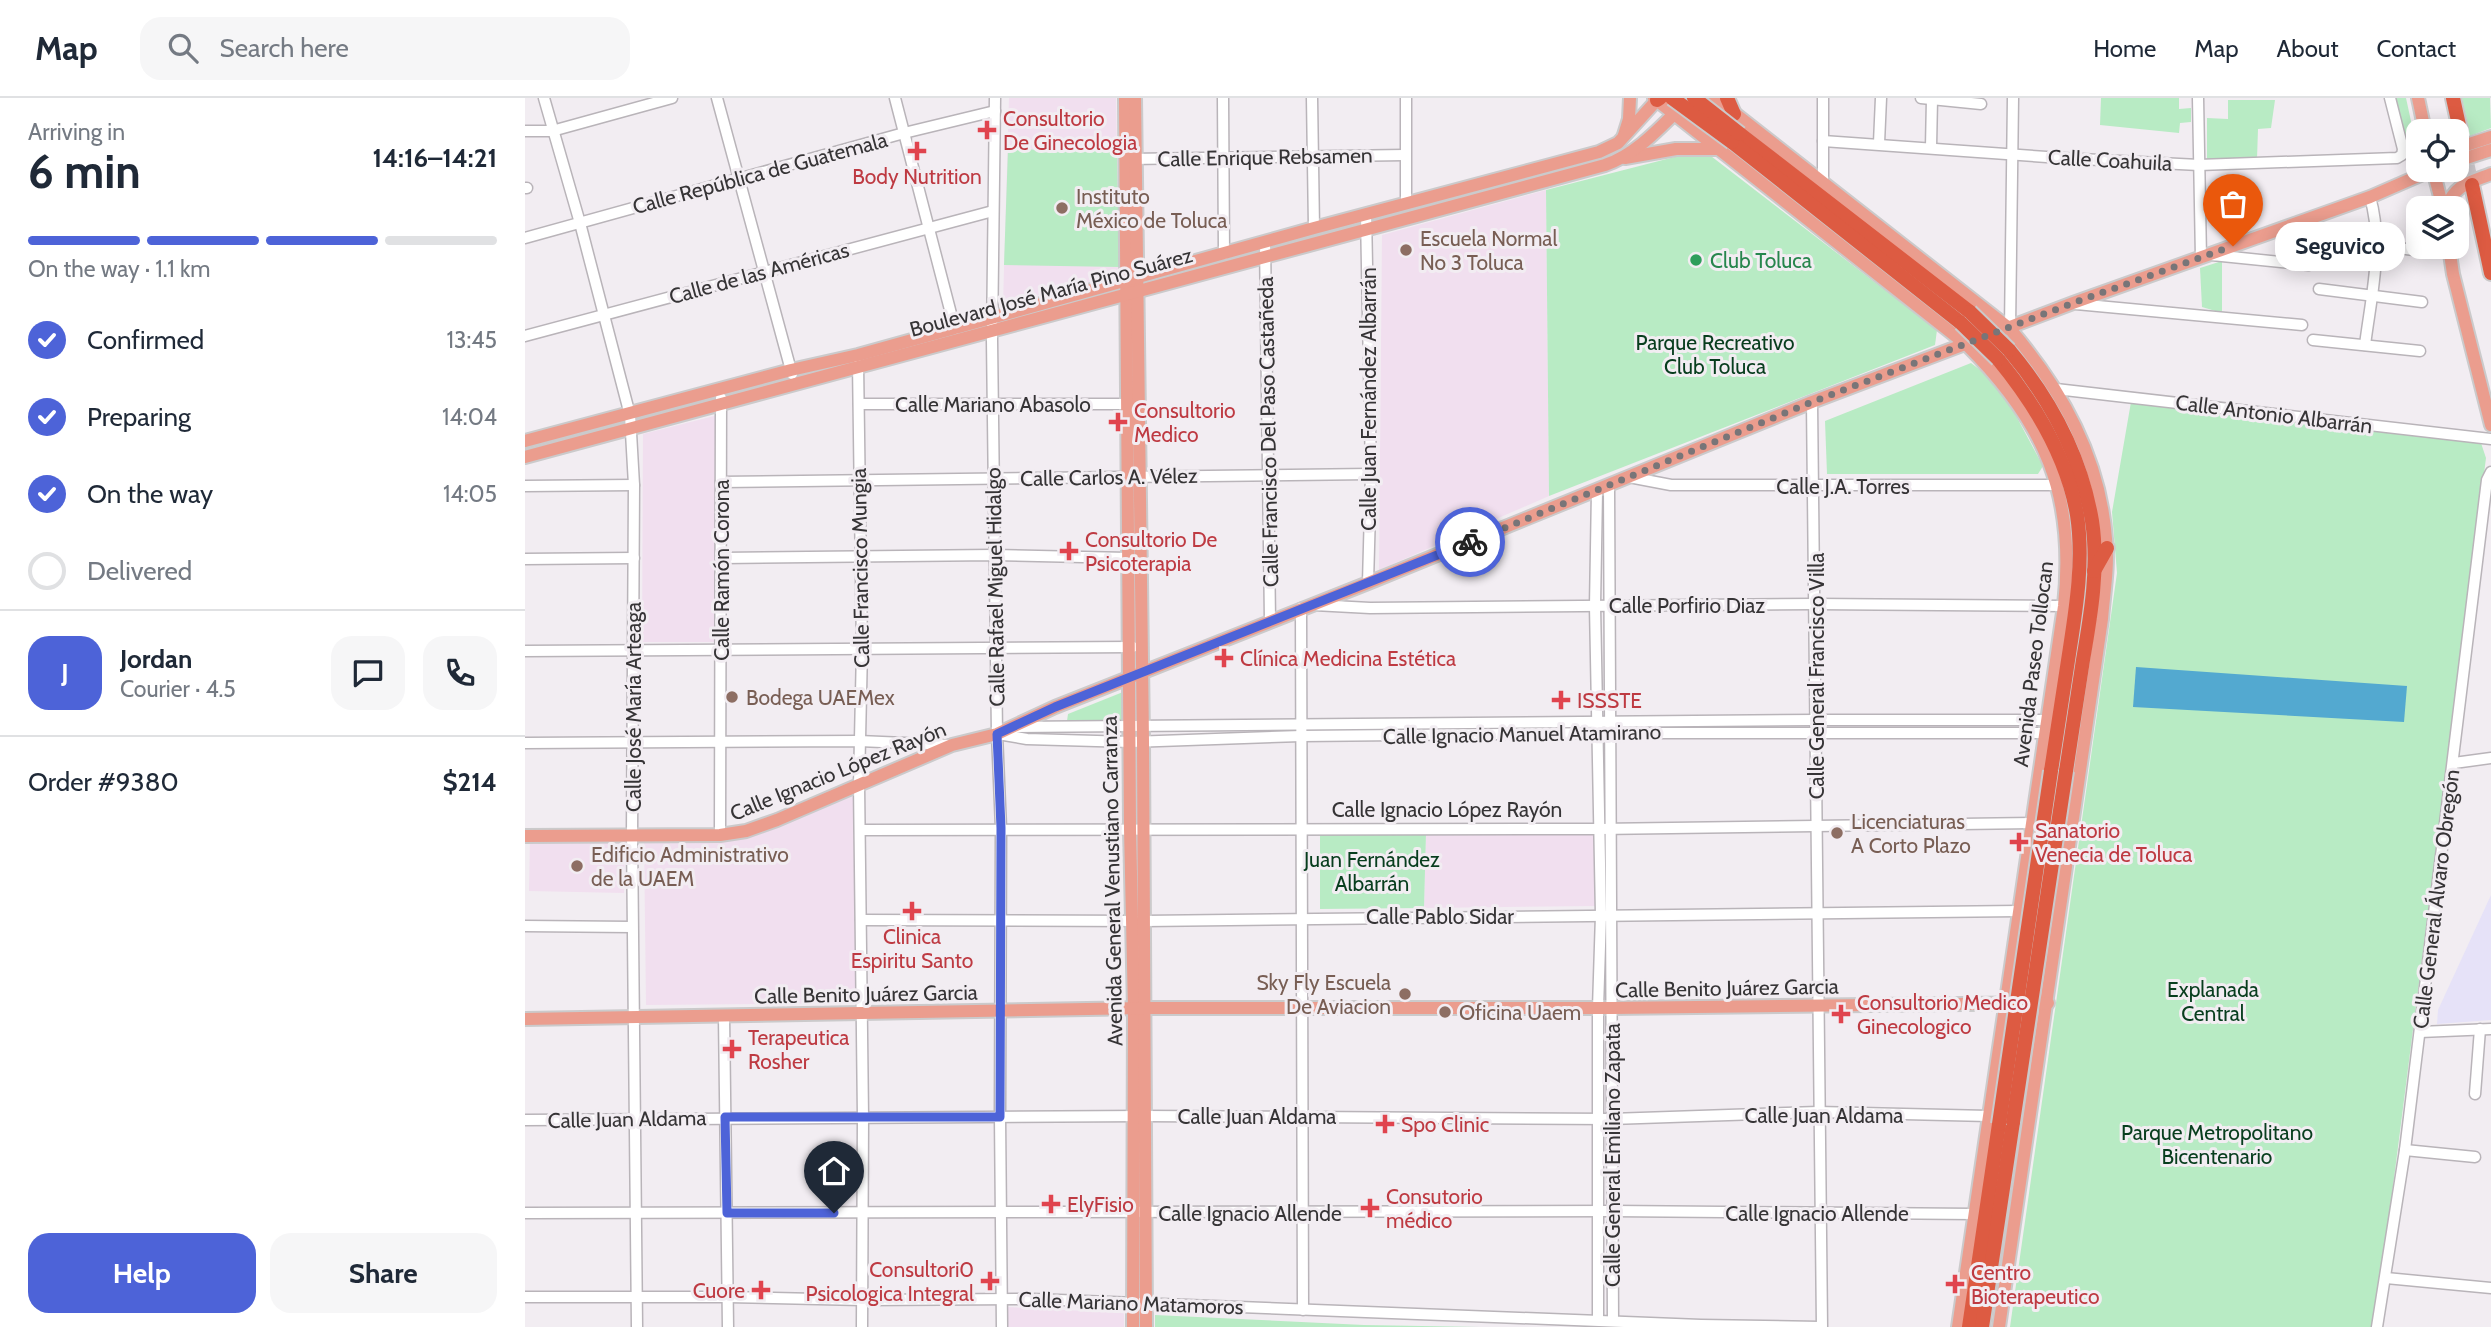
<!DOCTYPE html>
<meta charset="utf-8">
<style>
:root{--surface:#fff;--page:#f6f6f7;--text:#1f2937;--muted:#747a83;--line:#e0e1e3;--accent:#4d63d8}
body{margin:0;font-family:Cabin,sans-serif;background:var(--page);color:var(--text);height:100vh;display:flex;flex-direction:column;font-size:26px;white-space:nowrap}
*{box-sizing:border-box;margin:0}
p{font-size:23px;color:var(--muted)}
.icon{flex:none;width:38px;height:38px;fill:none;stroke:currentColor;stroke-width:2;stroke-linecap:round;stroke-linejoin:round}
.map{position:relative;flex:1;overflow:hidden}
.side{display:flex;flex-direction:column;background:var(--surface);width:525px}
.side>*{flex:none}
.controls{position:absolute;left:1881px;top:21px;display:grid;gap:14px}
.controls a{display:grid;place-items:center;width:63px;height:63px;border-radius:14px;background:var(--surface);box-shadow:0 4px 18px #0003;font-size:35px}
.pin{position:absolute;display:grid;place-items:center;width:60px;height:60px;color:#fff;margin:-72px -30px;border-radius:50% 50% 50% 0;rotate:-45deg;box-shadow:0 0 7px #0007}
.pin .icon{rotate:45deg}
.courier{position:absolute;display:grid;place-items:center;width:70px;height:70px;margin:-35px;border:5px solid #4d63d8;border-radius:50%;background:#fff;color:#222;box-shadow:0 2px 9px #0007}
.bubble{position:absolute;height:49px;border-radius:21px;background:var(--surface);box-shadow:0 4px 18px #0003;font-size:23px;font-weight:700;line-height:49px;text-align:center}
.headline em{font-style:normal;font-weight:700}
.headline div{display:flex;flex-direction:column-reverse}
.headline{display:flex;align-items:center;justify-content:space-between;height:119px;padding:0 28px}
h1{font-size:46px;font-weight:700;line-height:52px}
.bar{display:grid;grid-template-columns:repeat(4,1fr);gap:10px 7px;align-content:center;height:84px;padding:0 28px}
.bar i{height:9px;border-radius:5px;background:var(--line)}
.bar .selected{background:var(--accent)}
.bar p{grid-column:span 4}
.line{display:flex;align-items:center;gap:18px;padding:0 28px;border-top:2px solid var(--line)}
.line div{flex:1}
.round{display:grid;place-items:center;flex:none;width:74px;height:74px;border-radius:21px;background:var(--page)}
ol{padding:0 28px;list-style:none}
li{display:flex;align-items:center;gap:21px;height:77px}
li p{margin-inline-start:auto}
li .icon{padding:7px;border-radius:50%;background:var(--accent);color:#fff;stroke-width:4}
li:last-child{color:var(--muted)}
li i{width:38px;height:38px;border:4px solid var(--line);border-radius:50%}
.action{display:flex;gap:14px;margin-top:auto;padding:14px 28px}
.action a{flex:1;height:80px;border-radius:21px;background:var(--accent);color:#fff;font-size:28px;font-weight:700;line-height:80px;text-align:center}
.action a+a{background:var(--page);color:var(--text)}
header{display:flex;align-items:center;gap:42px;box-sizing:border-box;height:98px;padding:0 35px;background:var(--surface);border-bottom:2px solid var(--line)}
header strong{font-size:33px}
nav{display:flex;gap:38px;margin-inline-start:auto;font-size:24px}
.search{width:490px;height:63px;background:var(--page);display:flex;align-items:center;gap:18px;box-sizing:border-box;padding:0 24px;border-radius:21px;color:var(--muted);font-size:26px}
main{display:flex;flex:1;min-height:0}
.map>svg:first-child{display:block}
.education{fill:#f1dfef}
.medical{fill:#e6e2f8}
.green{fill:#b8ebc4}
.water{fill:#53a9d0}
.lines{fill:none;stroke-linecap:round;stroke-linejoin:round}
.highway-tunnel{stroke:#ccc8cc;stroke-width:14;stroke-dasharray:14 7;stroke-linecap:butt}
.minor-casing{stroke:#b9b4b9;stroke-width:13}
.major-casing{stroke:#cbcacb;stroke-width:16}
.highway-casing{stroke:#cbcacb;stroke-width:18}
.minor{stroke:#fff;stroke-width:10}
.major{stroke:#eb9d8e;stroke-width:12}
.highway{stroke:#dd5b42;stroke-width:14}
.highway-bridge-casing{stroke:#cbcacb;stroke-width:18;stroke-linecap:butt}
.highway-bridge{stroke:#dd5b42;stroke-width:14}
.done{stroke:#787578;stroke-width:7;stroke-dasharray:0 12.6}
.route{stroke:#4d63d8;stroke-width:9}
.health-dot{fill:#e0444e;stroke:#f2edf2;stroke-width:2.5}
.education-dot{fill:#8d6e63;stroke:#f2edf2;stroke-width:2.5}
.leisure-dot{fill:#2e9e5b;stroke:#f2edf2;stroke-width:2.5}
.labels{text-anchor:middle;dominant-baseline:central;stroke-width:6;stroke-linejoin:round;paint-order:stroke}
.health-label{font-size:21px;fill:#be3a42;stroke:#f2edf2;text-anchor:start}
.street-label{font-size:21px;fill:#363436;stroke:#f2edf2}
.education-label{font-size:21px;fill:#785e54;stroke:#f2edf2;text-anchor:start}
.leisure-label{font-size:21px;fill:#27864d;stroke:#f2edf2;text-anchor:start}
.park-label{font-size:21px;fill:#083e1e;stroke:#f2edf2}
</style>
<header>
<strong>Map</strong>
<div class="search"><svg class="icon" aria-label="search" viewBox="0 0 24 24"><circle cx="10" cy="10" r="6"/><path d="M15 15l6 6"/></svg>Search here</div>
<nav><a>Home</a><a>Map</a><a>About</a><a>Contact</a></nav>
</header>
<main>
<section class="side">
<div class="headline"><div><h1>6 min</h1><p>Arriving in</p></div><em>14:16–14:21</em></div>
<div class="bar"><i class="selected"></i><i class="selected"></i><i class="selected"></i><i></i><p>On the way · 1.1 km</p></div>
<ol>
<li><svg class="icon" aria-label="check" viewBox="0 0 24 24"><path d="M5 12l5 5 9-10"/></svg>Confirmed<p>13:45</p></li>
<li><svg class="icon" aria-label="check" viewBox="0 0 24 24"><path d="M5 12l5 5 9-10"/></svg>Preparing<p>14:04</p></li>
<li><svg class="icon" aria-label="check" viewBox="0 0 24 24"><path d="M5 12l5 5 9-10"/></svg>On the way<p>14:05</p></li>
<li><i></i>Delivered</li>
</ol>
<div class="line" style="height:126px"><b class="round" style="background:var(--accent);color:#fff">J</b><div><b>Jordan</b><p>Courier · 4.5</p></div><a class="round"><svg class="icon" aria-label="chat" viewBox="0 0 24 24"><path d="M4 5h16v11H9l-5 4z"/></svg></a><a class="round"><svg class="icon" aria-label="phone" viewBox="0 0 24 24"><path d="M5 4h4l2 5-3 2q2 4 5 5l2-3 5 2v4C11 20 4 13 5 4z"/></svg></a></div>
<div class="line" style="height:91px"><div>Order #9380</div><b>$214</b></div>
<div class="action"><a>Help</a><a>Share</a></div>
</section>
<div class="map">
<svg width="1966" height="1229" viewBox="0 0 1966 1229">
<rect width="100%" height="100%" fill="#f2edf2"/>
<g class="education">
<polygon points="484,0 591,0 594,169 589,178 478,206"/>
<polygon points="1021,92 1024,398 854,472 857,137"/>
<polygon points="193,317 190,544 117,544 118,336"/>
<polygon points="331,697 331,905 121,907 119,741 223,740"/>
<polygon points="1070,733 1071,808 899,810 901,735"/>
<polygon points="5,740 100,742 99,795 4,793"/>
<polygon points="482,1209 599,1215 599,1229 482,1229"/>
</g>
<polygon class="medical" points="1966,797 1966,922 1912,926 1913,912"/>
<g class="green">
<polygon points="1576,0 1654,0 1654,11 1666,10 1666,24 1655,25 1654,35 1575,27"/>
<polygon points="1866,0 1881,0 1892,51 1878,55"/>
<polygon points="1937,0 1965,0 1966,30 1945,38"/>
<polygon points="1703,2 1750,2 1746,30 1733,31 1732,61 1682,63 1682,20 1703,21"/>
<polygon points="483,51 592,53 594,169 479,167"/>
<polygon points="1165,55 1182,55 1412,232 1410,247 1024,398 1021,92"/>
<polygon points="1697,163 1697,215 1677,209 1675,170"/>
<polygon points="1446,265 1474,286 1518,368 1513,376 1302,376 1300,323"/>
<polygon points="1606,304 1956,345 1961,360 1850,1229 1485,1229 1592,475 1587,414"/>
<polygon points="603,592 604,623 542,623 543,616"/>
<polygon points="901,735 899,810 795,811 795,737"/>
<polygon points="630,1217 839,1227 955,1229 630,1229"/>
</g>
<polygon class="water" points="1611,569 1882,588 1879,624 1608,609"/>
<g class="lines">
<polyline class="highway-tunnel" points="1938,47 1947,87"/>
<g class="minor-casing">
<g id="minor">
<polyline points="19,0 55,125 105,317 109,387 107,738 112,1229"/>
<polyline points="192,0 267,276"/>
<polyline points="370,0 430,231"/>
<polyline points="470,0 467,242 472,636 476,730 475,1019 477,1229"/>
<polyline points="698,0 699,156"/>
<polyline points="787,0 789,130"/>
<polyline points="881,0 881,105"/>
<polyline points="1396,0 1456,6"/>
<polyline points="1673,0 1676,160"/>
<polyline points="0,33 27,33 147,0"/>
<polyline points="1298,43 1536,60 1674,67 1872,60 1877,57 1878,51 1865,0"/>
<polyline points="1354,45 1356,0"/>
<polyline points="1406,49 1407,1"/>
<polyline points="604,61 880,57"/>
<polyline points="1298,86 1298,0"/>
<polyline points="0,90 2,90"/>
<polyline points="841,116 846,376 843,485"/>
<polyline points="0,140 379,35 470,13"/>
<polyline points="1801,141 1889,152"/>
<polyline points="740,144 745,523"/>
<polyline points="1687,157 1784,167"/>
<polyline points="1794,191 1897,204"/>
<polyline points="1551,206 1777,227"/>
<polyline points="1485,231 1488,0"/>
<polyline points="0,238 468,113"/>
<polyline points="1788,242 1895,253"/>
<path d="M1840,247C1846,199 1859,147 1845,99"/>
<polyline points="333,265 337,551 334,686 338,1019 337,1229"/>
<polyline points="1531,291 1966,341"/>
<polyline points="1287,304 1297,1229"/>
<polyline points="334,306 601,306"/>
<polyline points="1104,379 1146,387 1532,387"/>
<polyline points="196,384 846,376"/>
<polyline points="0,388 109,387"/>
<polyline points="1084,388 1088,1223"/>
<polyline points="1072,393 1070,508 1076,817 1073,910 1073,1222"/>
<polyline points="197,460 469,457 603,460"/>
<polyline points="0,461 109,460"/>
<polyline points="789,507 845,510 1290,506 1539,508"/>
<polyline points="776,510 778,1212"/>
<polyline points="0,553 608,549"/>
<polyline points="488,629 1291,622 1523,622"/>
<polyline points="473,636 502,641 606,644 776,638 1084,635 1522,635"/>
<polyline points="0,645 334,643 426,647"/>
<polyline points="1929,665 1966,660"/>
<polyline points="335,732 1074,731 1508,725"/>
<polyline points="195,737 196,300"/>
<polyline points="336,822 619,823 1494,813"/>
<polyline points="0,828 107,829"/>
<polyline points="199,918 203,1229"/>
<polyline points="1895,934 1966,931"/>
<polyline points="1950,996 1955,931"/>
<polyline points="0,1022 619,1018 1086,1021 1293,1014 1464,1018"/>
<polyline points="1880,1052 1950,1059"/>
<polyline points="0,1115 1087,1113 1450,1116"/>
<polyline points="1861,1180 1966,1190"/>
<polyline points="0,1199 203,1199 337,1202 508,1201 1176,1227 1295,1229"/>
<polyline points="1852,1229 1880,1052 1962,382 1966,374"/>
</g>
</g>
<g class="major-casing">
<g id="major">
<polyline points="600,0 605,731 609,911 608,1229"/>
<polyline points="610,0 618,643 621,1229"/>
<path d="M1129,0L1442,247C1520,325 1551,396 1539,508L1433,1229"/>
<path d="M1190,0L1485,231C1537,292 1575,360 1581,441C1584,468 1579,495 1577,521L1474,1229"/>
<polyline points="1893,0 1900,33"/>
<polyline points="1099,37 1104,21 1105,0"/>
<polyline points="1932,50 1966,39"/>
<polyline points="1100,60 1151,51 1193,51"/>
<polyline points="1932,63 1966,52"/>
<polyline points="1908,72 1918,110"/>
<path d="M1922,110C1928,87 1946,84 1966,76"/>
<polyline points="1924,149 1928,176 1966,327"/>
<polyline points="0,343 266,272 333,257 789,130 1074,54 1093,45 1132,2"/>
<path d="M0,359L1080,67C1107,58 1129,36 1149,16"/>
<polyline points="0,738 195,737 221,733 252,722 427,647 472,636 530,609 843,485 1287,304 1548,205 1845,99 1907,72"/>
<polyline points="0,921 619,910 1087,910 1523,905"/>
</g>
</g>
<g class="highway-casing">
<g id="highway">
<polyline points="1202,0 1209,16"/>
<polyline points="1928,0 1935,32"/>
<polyline points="1132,2 1135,0"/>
<polyline points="1215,36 1445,214"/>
<polyline points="1207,44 1436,225"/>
<polyline points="1947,87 1966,175"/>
<path d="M1484,252C1526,302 1556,358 1567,423C1574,469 1566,516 1558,562C1552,599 1547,636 1541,673"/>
<path d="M1473,261C1510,306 1542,358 1552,417C1559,463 1551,511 1544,556C1538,595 1532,634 1526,673"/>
<polyline points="1569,473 1582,450"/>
<polyline points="1444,1229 1474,1026"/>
<polyline points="1457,1229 1488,1024"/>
</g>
</g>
<use href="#minor" class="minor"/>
<use href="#major" class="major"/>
<use href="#highway" class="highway"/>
<g class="highway-bridge-casing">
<g id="highway-bridge">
<polyline points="1147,0 1207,44"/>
<polyline points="1169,0 1215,36"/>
<polyline points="1445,214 1484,252"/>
<polyline points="1436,225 1473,261"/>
<polyline points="1488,1024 1541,673"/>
<polyline points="1474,1026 1526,673"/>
</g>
</g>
<use href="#highway-bridge" class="highway-bridge"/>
</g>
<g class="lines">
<polyline class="done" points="945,444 1287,304 1548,205 1708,148"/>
<polyline class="route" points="309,1115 202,1115 200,1019 475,1019 476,730 472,636 530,609 945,444"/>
</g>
<g class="health-dot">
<path d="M458.5 21.5h7v7h7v7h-7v7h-7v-7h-7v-7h7z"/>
<path d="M388.5 42.5h7v7h7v7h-7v7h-7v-7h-7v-7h7z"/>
<path d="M589.5 313.5h7v7h7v7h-7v7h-7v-7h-7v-7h7z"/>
<path d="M540.5 442.5h7v7h7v7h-7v7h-7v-7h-7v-7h7z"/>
<path d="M695.5 549.5h7v7h7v7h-7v7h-7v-7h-7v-7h7z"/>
<path d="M1032.5 591.5h7v7h7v7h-7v7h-7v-7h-7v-7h7z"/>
<path d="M1490.5 733.5h7v7h7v7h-7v7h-7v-7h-7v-7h7z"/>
<path d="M383.5 802.5h7v7h7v7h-7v7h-7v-7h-7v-7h7z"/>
<path d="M1312.5 905.5h7v7h7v7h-7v7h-7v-7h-7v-7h7z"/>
<path d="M203.5 940.5h7v7h7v7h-7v7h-7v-7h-7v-7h7z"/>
<path d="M856.5 1015.5h7v7h7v7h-7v7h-7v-7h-7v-7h7z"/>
<path d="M522.5 1095.5h7v7h7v7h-7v7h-7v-7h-7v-7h7z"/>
<path d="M841.5 1099.5h7v7h7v7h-7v7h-7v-7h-7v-7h7z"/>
<path d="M461.5 1172.5h7v7h7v7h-7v7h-7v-7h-7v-7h7z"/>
<path d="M1426.5 1175.5h7v7h7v7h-7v7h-7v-7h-7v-7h7z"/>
<path d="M232.5 1181.5h7v7h7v7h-7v7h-7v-7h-7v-7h7z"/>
</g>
<g class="education-dot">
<circle cx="537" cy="110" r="7"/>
<circle cx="881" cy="152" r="7"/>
<circle cx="207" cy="599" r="7"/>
<circle cx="1312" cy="735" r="7"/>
<circle cx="52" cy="768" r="7"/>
<circle cx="880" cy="896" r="7"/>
<circle cx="920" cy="914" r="7"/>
</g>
<circle class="leisure-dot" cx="1171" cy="162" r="7"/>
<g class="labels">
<g class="health-label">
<text x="478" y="20">Consultorio<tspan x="478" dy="24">De Ginecologia</tspan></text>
<text x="392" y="78" text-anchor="middle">Body Nutrition</text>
<text x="609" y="312">Consultorio<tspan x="609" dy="24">Medico</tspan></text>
<text x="560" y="441">Consultorio De<tspan x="560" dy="24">Psicoterapia</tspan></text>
<text x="715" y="560">Clínica Medicina Estética</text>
<text x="1052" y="602">ISSSTE</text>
<text x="1510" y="732">Sanatorio<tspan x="1510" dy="24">Venecia de Toluca</tspan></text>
<text x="387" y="838" text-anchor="middle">Clinica<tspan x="387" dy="24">Espiritu Santo</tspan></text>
<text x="1332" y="904">Consultorio Medico<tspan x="1332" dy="24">Ginecologico</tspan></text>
<text x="223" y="939">Terapeutica<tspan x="223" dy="24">Rosher</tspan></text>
<text x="876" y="1026">Spo Clinic</text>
<text x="861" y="1098">Consutorio<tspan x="861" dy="24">médico</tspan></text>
<text x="542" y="1106">ElyFisio</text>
<text x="449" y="1171" text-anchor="end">Consultori0<tspan x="449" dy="24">Psicologica Integral</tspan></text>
<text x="1446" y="1174">Centro<tspan x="1446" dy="24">Bioterapeutico</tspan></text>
<text x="220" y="1192" text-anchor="end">Cuore</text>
</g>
<g class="street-label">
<text transform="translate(740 59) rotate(-1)">Calle Enrique Rebsamen</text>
<text transform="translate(1585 62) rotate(3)">Calle Coahuila</text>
<text transform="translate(235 75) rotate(-15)">Calle República de Guatemala</text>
<text transform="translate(234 175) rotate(-15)">Calle de las Américas</text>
<text transform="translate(526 194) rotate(-15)">Boulevard José María Pino Suárez</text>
<text transform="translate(843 301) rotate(-90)">Calle Juan Fernández Albarrán</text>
<text x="468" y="306">Calle Mariano Abasolo</text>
<text transform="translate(1749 316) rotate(7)">Calle Antonio Albarrán</text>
<text transform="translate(743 334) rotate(-91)">Calle Francisco Del Paso Castañeda</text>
<text transform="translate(584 379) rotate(-1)">Calle Carlos A. Vélez</text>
<text x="1318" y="388">Calle J.A. Torres</text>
<text transform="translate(335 470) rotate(-91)">Calle Francisco Mungia</text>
<text transform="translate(196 472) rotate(-90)">Calle Ramón Corona</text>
<text transform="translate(470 489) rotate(-91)">Calle Rafael Miguel Hidalgo</text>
<text x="1162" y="507">Calle Porfirio Diaz</text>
<text transform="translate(1508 566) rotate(-83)">Avenida Paseo Tollocan</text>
<text transform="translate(1291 578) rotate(-90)">Calle General Francisco Villa</text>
<text transform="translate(108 609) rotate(-90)">Calle José María Arteaga</text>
<text transform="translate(997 636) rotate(-1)">Calle Ignacio Manuel Atamirano</text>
<text transform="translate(313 673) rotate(-22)">Calle Ignacio López Rayón</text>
<text x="922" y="711">Calle Ignacio López Rayón</text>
<text transform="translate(587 783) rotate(-91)">Avenida General Venustiano Carranza</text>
<text transform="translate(1911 801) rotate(-83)">Calle General Álvaro Obregón</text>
<text x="915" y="818">Calle Pablo Sidar</text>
<text transform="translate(1202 890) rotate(-1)">Calle Benito Juárez Garcia</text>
<text transform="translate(341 896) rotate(-1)">Calle Benito Juárez Garcia</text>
<text x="1299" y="1017">Calle Juan Aldama</text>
<text x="732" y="1018">Calle Juan Aldama</text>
<text transform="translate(102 1021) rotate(-1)">Calle Juan Aldama</text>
<text transform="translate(1087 1057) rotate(-90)">Calle General Emiliano Zapata</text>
<text x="725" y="1115">Calle Ignacio Allende</text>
<text x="1292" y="1115">Calle Ignacio Allende</text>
<text transform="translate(606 1205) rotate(2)">Calle Mariano Matamoros</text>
</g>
<g class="education-label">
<text x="551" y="98">Instituto<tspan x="551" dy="24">México de Toluca</tspan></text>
<text x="895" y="140">Escuela Normal<tspan x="895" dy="24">No 3 Toluca</tspan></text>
<text x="221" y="599">Bodega UAEMex</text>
<text x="1326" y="723">Licenciaturas<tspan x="1326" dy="24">A Corto Plazo</tspan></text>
<text x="66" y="756">Edificio Administrativo<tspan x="66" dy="24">de la UAEM</tspan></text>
<text x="866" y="884" text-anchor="end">Sky Fly Escuela<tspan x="866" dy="24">De Aviacion</tspan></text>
<text x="934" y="914">Oficina Uaem</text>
</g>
<g class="leisure-label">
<text x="1185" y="162">Club Toluca</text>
</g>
<g class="park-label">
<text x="1190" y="244">Parque Recreativo<tspan x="1190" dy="24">Club Toluca</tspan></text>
<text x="847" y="761">Juan Fernández<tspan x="847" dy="24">Albarrán</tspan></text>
<text x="1688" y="891">Explanada<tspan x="1688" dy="24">Central</tspan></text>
<text x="1692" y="1034">Parque Metropolitano<tspan x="1692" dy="24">Bicentenario</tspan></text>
</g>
</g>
</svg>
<div class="controls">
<a><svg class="icon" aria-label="locate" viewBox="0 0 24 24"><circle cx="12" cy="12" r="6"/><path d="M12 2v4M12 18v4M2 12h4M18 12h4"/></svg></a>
<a><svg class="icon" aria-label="layers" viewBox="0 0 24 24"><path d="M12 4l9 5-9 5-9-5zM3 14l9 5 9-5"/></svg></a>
</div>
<div class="pin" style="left:1708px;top:148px;background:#ea580c"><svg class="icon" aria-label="bag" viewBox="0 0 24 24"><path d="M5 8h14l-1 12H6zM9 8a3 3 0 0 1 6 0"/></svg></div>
<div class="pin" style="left:309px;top:1115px;background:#1f2937"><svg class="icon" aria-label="home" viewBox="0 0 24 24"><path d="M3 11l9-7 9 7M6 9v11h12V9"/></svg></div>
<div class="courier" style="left:945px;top:444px"><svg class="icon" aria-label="bike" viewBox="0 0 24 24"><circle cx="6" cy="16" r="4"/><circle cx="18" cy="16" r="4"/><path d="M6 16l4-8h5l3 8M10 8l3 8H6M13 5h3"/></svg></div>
<div class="bubble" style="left:1750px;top:124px;width:130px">Seguvico</div>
</div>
</main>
